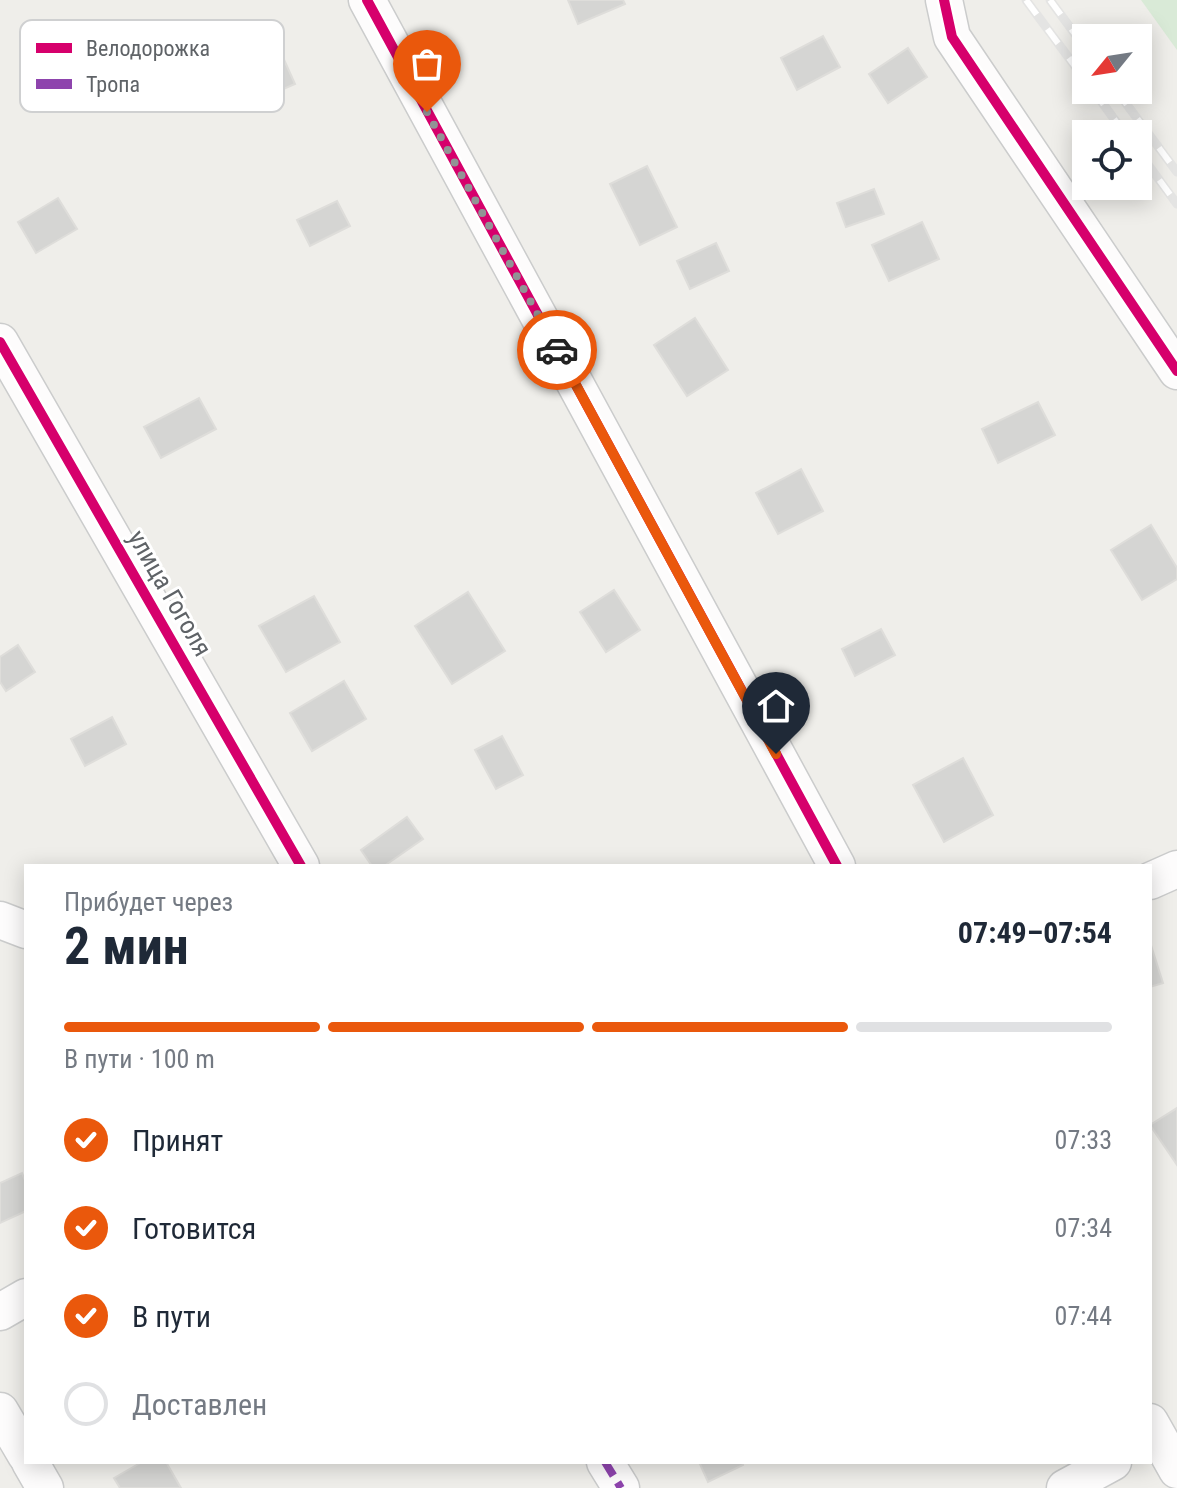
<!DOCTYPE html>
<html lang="ru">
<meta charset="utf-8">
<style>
:root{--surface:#fff;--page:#f6f6f7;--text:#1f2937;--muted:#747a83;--line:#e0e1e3;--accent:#ea580c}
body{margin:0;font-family:"Roboto Condensed",sans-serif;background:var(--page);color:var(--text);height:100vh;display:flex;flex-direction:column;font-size:30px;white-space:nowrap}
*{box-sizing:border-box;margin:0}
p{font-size:26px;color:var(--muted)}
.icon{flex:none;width:44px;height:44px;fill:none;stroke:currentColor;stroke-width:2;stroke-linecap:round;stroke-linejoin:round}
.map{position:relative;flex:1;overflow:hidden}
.drawer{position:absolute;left:24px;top:864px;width:1128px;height:600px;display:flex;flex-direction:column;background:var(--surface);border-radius:0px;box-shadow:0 4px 20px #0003}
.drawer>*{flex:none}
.needle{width:52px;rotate:240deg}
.buttons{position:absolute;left:1072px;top:24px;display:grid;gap:16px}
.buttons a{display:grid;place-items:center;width:80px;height:80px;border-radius:0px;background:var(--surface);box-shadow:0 4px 20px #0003;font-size:40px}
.pin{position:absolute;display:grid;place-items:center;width:68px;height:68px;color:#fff;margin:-82px -34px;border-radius:50% 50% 50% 0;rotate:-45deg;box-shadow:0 0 8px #0007}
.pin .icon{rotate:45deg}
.courier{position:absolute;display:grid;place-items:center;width:80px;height:80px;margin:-40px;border:6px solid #ea580c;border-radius:50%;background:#fff;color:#222;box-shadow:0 2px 10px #0007}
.headline em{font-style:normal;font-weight:700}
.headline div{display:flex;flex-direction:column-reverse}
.headline{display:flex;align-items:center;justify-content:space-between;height:136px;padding:0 40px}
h1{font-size:52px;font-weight:700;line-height:60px}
.bar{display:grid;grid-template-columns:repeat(4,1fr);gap:12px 8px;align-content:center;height:96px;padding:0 40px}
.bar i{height:10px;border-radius:6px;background:var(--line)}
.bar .active{background:var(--accent)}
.bar p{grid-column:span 4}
ol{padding:0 40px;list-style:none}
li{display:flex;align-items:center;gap:24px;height:88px}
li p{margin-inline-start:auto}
li .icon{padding:8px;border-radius:50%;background:var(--accent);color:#fff;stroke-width:4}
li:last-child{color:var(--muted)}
li i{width:44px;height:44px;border:4px solid var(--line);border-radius:50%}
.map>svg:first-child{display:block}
.green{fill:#d9ead7}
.building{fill:#d5d5d3;stroke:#deddda;stroke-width:2}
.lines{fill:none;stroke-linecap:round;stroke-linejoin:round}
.street-casing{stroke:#cbcccc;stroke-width:39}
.street{stroke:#fdfcfc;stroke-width:36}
.rail-casing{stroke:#e4e4e3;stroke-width:9}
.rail{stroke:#fff;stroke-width:6;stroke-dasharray:18;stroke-linecap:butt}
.quiet{stroke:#8e44ad;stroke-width:8;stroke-dasharray:16 8;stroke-linecap:butt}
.cycleway-casing{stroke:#fff;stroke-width:15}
.cycleway{stroke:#d6006c;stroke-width:10}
.done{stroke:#919495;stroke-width:8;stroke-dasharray:0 14.4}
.route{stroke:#ea580c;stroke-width:10}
.labels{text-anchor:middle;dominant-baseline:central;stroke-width:6;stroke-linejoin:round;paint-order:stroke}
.street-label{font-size:26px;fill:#5f6367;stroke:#fff}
.key{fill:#fff;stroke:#cfd0d1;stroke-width:2}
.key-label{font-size:22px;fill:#5f6367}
</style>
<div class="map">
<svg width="1177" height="1488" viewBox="0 0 1177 1488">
<rect width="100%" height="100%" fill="#efeeea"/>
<polygon class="green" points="1141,0 1177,0 1177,50"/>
<g class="building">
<polygon points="568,0 623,0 625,4 578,24"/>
<polygon points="272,33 295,84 265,97 242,47"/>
<polygon points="823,36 840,67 797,90 781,58"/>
<polygon points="908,48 927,77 888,103 869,74"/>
<polygon points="647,166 677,227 640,245 610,184"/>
<polygon points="874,189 884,214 846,227 837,203"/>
<polygon points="58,198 77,229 36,253 18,222"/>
<polygon points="337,201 350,226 310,246 297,220"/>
<polygon points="922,222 939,259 889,281 872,245"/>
<polygon points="716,243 729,271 690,289 677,261"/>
<polygon points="695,318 728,370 687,396 654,345"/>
<polygon points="199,398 216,429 161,458 144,427"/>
<polygon points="1038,402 1055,435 998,463 982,429"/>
<polygon points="801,469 823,511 778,534 756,493"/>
<polygon points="1151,525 1177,568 1177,579 1142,600 1111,550"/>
<polygon points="614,590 640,630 606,652 580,612"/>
<polygon points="468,592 505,651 452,684 415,626"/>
<polygon points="314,596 340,642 286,672 259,626"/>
<polygon points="881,629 895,655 855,676 842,649"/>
<polygon points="18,645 35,672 6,691 0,682 0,657"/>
<polygon points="344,681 366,719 312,751 290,713"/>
<polygon points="112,717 126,744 85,766 71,739"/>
<polygon points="502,736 523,775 496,789 475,750"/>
<polygon points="963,758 993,815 944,842 913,785"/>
<polygon points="407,817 423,839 384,866 372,866 361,850"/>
<polygon points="1150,942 1163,983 1150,987"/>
<polygon points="1177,1108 1177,1165 1150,1125"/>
<polygon points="22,1173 26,1183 26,1211 0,1223 0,1183"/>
<polygon points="142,1462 166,1462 181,1488 120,1488 114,1478"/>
<polygon points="699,1462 742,1462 743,1465 708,1482"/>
</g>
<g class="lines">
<g class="street-casing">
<g id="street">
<polyline points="367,0 837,866"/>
<polyline points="944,0 952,37 1177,371"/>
<polyline points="0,342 301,866"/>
<polyline points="1150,881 1177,869"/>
<polyline points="0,920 26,930"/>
<polyline points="0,1312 26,1297"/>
<polyline points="0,1411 26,1455"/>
<polyline points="1150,1422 1177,1470"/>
<polyline points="30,1462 45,1488"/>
<polyline points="605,1462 621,1488"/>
<polyline points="1065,1488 1113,1462"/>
</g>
</g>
<use href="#street" class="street"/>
<g class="rail-casing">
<g id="rail">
<polyline points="1026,0 1086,81"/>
<polyline points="1050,0 1086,49"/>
<polyline points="1093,90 1125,134"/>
<polyline points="1116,90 1177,172"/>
<polyline points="1138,151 1177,204"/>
</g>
</g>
<use href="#rail" class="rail"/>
<polyline class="quiet" points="605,1462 621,1488"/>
<g class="cycleway-casing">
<g id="cycleway">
<polyline points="367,0 837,866"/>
<polyline points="944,0 952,37 1177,371"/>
<polyline points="0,342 301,866"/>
</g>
</g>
<use href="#cycleway" class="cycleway"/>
</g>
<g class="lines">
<polyline class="done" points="427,112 557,350"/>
<polyline class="route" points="557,350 776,754"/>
</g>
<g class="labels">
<g class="street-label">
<text transform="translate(170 593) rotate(60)">улица Гоголя</text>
</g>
</g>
<rect x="20" y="20" width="264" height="92" rx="12" class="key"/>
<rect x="36" y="43" width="36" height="10" fill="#d6006c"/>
<rect x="36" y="79" width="36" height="10" fill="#8e44ad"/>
<g class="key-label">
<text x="86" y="56">Велодорожка</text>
<text x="86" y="92">Тропа</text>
</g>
</svg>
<div class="buttons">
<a><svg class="needle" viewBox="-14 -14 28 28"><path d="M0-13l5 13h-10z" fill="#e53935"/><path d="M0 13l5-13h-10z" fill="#747a83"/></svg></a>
<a><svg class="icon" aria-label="locate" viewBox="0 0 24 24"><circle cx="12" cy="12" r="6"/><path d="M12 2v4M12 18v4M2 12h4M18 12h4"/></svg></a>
</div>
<div class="pin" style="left:427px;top:112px;background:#ea580c"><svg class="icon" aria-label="bag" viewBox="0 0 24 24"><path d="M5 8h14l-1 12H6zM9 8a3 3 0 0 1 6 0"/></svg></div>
<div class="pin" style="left:776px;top:754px;background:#1f2937"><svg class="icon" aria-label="home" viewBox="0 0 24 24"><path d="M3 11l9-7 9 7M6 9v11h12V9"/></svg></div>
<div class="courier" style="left:557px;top:350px"><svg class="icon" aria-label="car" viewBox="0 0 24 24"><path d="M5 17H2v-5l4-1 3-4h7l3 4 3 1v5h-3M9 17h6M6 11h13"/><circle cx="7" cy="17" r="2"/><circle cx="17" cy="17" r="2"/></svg></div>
<section class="drawer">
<div class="headline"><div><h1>2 мин</h1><p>Прибудет через</p></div><em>07:49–07:54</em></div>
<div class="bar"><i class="active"></i><i class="active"></i><i class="active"></i><i></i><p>В пути · 100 m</p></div>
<ol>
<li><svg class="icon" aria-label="check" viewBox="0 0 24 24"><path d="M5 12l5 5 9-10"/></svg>Принят<p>07:33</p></li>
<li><svg class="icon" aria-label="check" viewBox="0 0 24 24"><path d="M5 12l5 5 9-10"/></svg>Готовится<p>07:34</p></li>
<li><svg class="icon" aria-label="check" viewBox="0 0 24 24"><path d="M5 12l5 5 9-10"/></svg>В пути<p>07:44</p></li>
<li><i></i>Доставлен</li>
</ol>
</section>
</div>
